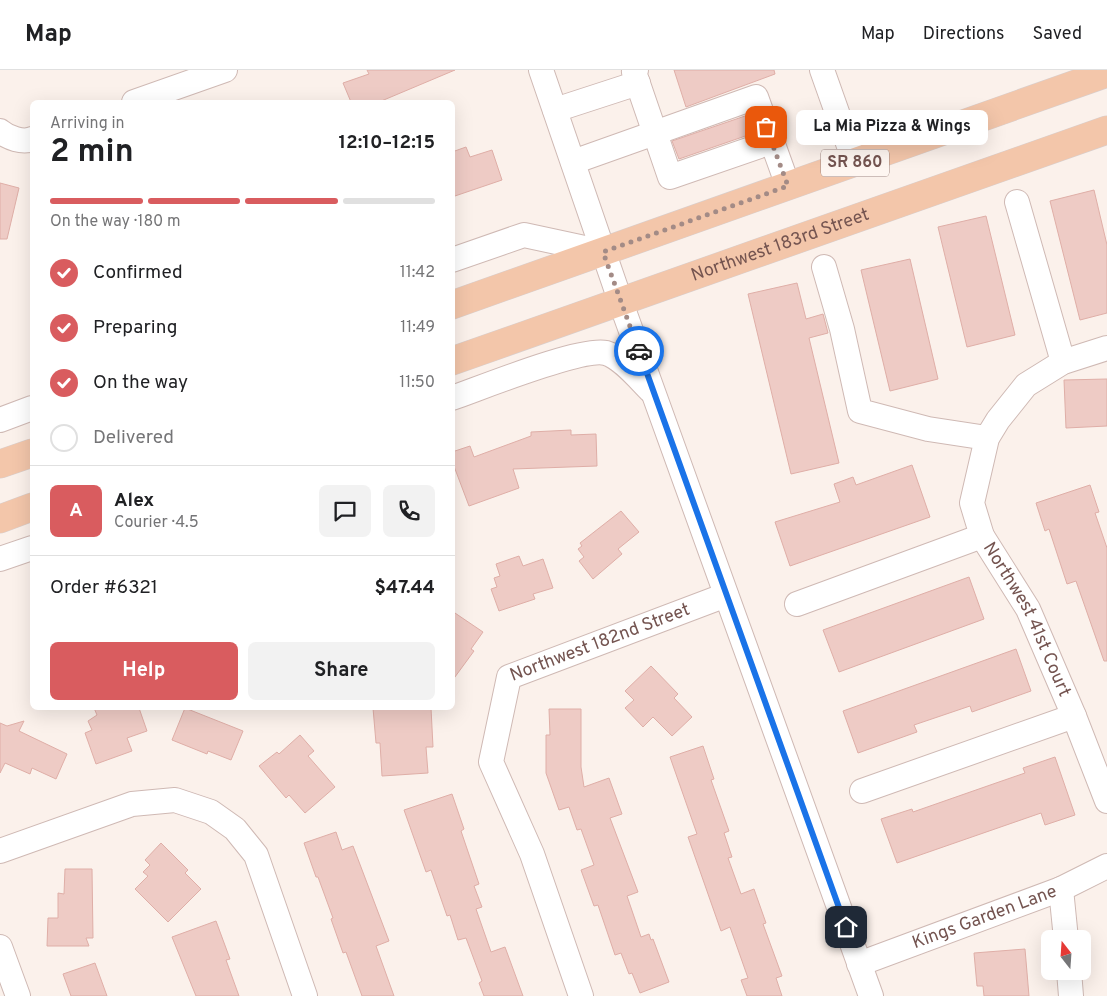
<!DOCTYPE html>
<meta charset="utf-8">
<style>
:root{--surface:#fff;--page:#f2f2f2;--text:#202124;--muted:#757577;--line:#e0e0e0;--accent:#d95c5f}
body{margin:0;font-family:Overpass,sans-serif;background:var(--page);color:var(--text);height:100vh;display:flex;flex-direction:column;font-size:19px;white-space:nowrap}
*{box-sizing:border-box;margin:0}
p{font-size:16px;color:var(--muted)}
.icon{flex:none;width:28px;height:28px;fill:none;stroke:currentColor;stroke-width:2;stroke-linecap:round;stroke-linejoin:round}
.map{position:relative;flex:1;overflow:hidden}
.drawer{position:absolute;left:30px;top:30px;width:425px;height:610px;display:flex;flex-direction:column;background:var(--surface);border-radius:8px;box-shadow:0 5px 20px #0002}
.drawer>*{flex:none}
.needle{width:32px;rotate:343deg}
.tools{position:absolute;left:1041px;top:860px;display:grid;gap:10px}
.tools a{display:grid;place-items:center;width:50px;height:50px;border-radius:8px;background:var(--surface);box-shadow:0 5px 20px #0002;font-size:25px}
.pin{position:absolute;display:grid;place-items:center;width:42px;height:42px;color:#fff;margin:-21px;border-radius:10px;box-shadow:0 2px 8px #0006}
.courier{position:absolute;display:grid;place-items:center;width:50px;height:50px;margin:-25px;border:4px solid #1a73e8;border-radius:50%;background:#fff;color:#222;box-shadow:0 1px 6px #0007}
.bubble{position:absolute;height:35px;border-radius:8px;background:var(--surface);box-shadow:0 5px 20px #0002;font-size:16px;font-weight:700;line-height:35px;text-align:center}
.overview em{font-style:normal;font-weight:700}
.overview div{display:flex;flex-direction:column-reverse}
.overview{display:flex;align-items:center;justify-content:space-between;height:85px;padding:0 20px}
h1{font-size:32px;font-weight:700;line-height:38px}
.bar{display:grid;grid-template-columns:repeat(4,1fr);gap:8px 5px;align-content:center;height:60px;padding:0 20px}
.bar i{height:6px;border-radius:4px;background:var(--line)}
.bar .selected{background:var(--accent)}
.bar p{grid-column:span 4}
.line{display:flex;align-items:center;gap:12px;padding:0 20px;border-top:1px solid var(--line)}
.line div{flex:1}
.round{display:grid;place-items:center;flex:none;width:52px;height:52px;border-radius:8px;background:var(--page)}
ol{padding:0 20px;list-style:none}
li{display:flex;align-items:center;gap:15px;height:55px}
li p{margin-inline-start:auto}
li .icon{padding:5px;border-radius:50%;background:var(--accent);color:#fff;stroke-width:4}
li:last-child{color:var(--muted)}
li i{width:28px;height:28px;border:2px solid var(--line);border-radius:50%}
.action{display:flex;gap:10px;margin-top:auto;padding:10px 20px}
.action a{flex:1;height:58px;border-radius:8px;background:var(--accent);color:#fff;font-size:20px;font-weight:700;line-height:58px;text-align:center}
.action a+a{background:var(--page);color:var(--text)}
header{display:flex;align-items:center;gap:30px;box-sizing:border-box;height:70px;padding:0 25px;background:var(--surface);border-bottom:1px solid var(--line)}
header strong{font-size:24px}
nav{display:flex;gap:28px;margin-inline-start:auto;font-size:18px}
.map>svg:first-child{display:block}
.building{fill:#eecbc5;stroke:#dfaea7}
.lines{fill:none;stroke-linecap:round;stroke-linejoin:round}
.minor-casing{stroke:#cfb9b4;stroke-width:26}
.major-casing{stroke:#d8cfce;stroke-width:29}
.minor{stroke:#fff;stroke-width:24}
.major{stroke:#f3c6aa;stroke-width:28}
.done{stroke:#a38b86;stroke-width:5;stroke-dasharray:0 9}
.route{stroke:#1a73e8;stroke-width:6}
.labels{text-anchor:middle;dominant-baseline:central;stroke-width:4.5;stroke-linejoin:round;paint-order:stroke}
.shield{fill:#fef6f1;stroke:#9d8580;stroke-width:1}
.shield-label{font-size:16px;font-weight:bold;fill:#745450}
.street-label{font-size:18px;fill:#745450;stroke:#fef6f1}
</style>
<header>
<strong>Map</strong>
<nav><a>Map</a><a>Directions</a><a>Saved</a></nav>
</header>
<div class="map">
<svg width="1107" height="926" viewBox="0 0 1107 926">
<rect width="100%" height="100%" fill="#fbf1eb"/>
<g class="building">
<polygon points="367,0 455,0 379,32 351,32 343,13 369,4"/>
<polygon points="674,0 774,0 775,4 686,37"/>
<polygon points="748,45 754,63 679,89 672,71"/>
<polygon points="466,77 470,87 492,80 502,110 452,127 452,82"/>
<polygon points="0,113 19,118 7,169 0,169"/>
<polygon points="1094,120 1107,175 1107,243 1080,250 1050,131"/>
<polygon points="986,146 1015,265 967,277 938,157"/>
<polygon points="910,189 938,309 890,321 861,200"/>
<polygon points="797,213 806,249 823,244 828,263 809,268 839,393 791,404 748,224"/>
<polygon points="1107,309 1107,356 1066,358 1064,310"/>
<polygon points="571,360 571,365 596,364 597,396 513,399 519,418 469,436 452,391 452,382 470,376 474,387 531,366 531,362"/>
<polygon points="912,395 930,447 790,496 775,452 840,432 834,414 853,407 856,415"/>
<polygon points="1090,415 1099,442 1095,443 1107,478 1107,591 1104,591 1076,511 1067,514 1049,459 1045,461 1036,433"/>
<polygon points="621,441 639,462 618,479 622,484 593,509 579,491 584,487 578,479 582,476 580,473"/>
<polygon points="519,486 523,496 543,489 553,518 533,524 535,529 499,541 491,519 497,517 494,508 500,506 496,494"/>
<polygon points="969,507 984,549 839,602 823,560"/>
<polygon points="452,541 483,562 471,579 474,581 452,611"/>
<polygon points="1016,579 1031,621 972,642 970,636 914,655 917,662 858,683 843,641"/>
<polygon points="651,596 678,624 674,628 692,647 672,666 653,647 643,657 625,638 634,630 625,621"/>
<polygon points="94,638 139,638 147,661 127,668 132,681 96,694 85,663 92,660 88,651 97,645"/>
<polygon points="185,638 243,661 231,690 208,681 207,684 172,670"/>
<polygon points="373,638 431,638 433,677 426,677 428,703 382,706 380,673 376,673"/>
<polygon points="549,639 581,639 581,697 584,717 609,708 622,744 610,748 638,822 627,826 641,867 649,864 651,870 653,869 669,912 640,923 632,903 629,904 621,883 615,885 598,835 594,836 581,800 594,795 581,759 577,760 569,737 559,740 546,703 546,665 550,665"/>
<polygon points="24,651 19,661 67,684 56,709 32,698 30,704 5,693 0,703 0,653 7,656"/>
<polygon points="300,665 314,681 308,686 335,717 305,743 289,725 286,728 259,696 277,682 279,684"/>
<polygon points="703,676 714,709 711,710 729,761 724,763 732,787 728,788 741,824 754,819 766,853 763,854 782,906 776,908 782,926 747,926 741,910 748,908 730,857 721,861 688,767 697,764 670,687"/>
<polygon points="1055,687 1075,745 1045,755 1041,743 897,793 881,749 912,739 913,742 996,713 1025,703 1023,698"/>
<polygon points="452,724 464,759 461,761 479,814 474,816 482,837 476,839 491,882 505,877 523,926 484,926 479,913 482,911 466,868 458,870 450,845 447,846 431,800 426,802 404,740"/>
<polygon points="336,762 342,780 353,776 389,871 376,876 394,926 362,926 346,882 343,883 331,849 333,848 318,807 316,807 304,773"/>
<polygon points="161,773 188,800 185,803 201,819 168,852 135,819 148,806 143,802 150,795 145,790"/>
<polygon points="65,799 92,799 93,868 86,868 89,876 47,876 48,848 58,848 58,823 64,824"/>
<polygon points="216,851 230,889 226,890 239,926 196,926 172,867"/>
<polygon points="1025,879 1029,926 984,926 983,916 977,916 974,883"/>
<polygon points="95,893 107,926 71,926 63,904"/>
</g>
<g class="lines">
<g class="minor-casing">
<g id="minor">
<polyline points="541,0 621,233 871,926"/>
<polyline points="636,0 634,2 670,107 771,72"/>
<polyline points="822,0 855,93"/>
<polyline points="134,32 225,0"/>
<polyline points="555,40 638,13"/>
<path d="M0,61C8,68 23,73 32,69"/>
<polyline points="573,92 756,27 788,116"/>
<polyline points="1017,132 1063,292"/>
<polyline points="452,190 524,165 603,182"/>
<polyline points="824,197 842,259 860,341 928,359 987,368"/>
<path id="s1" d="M1107,278L1063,292L1026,315L998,350L987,368L972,433L982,466L1028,539L1074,646L1107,731"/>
<path d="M452,328C481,318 581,277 606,283C622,288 638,308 650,320"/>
<polyline points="0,350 32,338"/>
<polyline points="0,489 32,478"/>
<polyline points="797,534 982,466"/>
<polyline points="862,721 1074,646"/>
<polyline points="0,781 132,734 175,730 211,742 235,759 256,785 305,926"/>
<polyline points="1061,819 1066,869"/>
<polyline points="0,877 18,926"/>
<path id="s2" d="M859,894L1061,819L1107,796"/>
<polyline points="1069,901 1071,926"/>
<path id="s3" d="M581,926L532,784L491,692L509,607L726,525"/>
</g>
</g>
<g class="major-casing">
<g id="major">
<polyline points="452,235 1107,3"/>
<path id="s4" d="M452,291L1107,60"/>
<polyline points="0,394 32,383"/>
<polyline points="0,449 32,437"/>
</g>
</g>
<use href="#minor" class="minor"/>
<use href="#major" class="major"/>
</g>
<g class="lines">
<polyline class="done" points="639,281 603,182 788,116 766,57"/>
<polyline class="route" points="639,281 846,857"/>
</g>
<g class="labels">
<rect class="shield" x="821" y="79.5" width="68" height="27" rx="4"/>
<g class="shield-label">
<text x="855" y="93">SR 860</text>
</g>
<g class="street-label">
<text stroke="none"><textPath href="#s4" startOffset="348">Northwest 183rd Street</textPath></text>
<text stroke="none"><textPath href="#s1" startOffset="352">Northwest 41st Court</textPath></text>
<text stroke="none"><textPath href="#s3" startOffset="435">Northwest 182nd Street</textPath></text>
<text stroke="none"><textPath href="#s2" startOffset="134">Kings Garden Lane</textPath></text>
</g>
</g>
</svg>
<div class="tools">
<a><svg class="needle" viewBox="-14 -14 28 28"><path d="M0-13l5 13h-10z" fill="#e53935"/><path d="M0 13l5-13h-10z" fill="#757577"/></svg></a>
</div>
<div class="pin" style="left:766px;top:57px;background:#ea580c"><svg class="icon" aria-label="bag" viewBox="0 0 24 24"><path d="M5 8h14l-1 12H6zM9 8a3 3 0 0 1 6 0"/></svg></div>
<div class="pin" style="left:846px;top:857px;background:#1f2937"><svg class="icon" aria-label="home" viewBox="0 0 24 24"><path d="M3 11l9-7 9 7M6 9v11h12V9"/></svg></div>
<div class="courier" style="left:639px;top:281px"><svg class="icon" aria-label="car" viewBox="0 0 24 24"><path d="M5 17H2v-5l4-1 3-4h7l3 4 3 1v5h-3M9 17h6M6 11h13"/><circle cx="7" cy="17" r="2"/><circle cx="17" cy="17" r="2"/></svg></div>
<div class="bubble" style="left:796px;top:40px;width:192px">La Mia Pizza &amp; Wings</div>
<section class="drawer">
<div class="overview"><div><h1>2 min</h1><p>Arriving in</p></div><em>12:10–12:15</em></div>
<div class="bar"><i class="selected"></i><i class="selected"></i><i class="selected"></i><i></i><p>On the way · 180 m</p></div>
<ol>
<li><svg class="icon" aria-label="check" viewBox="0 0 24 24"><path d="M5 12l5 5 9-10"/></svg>Confirmed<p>11:42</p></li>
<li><svg class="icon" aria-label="check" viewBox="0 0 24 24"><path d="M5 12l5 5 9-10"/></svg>Preparing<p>11:49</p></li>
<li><svg class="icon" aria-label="check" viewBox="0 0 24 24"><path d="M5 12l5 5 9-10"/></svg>On the way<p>11:50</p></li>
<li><i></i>Delivered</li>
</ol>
<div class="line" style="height:90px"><b class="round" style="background:var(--accent);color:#fff">A</b><div><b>Alex</b><p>Courier · 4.5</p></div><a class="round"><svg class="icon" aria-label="chat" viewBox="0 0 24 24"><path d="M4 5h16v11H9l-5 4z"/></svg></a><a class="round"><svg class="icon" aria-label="phone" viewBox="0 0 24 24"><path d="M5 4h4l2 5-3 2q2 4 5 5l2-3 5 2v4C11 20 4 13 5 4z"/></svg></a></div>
<div class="line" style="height:65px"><div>Order #6321</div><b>$47.44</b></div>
<div class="action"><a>Help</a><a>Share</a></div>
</section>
</div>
